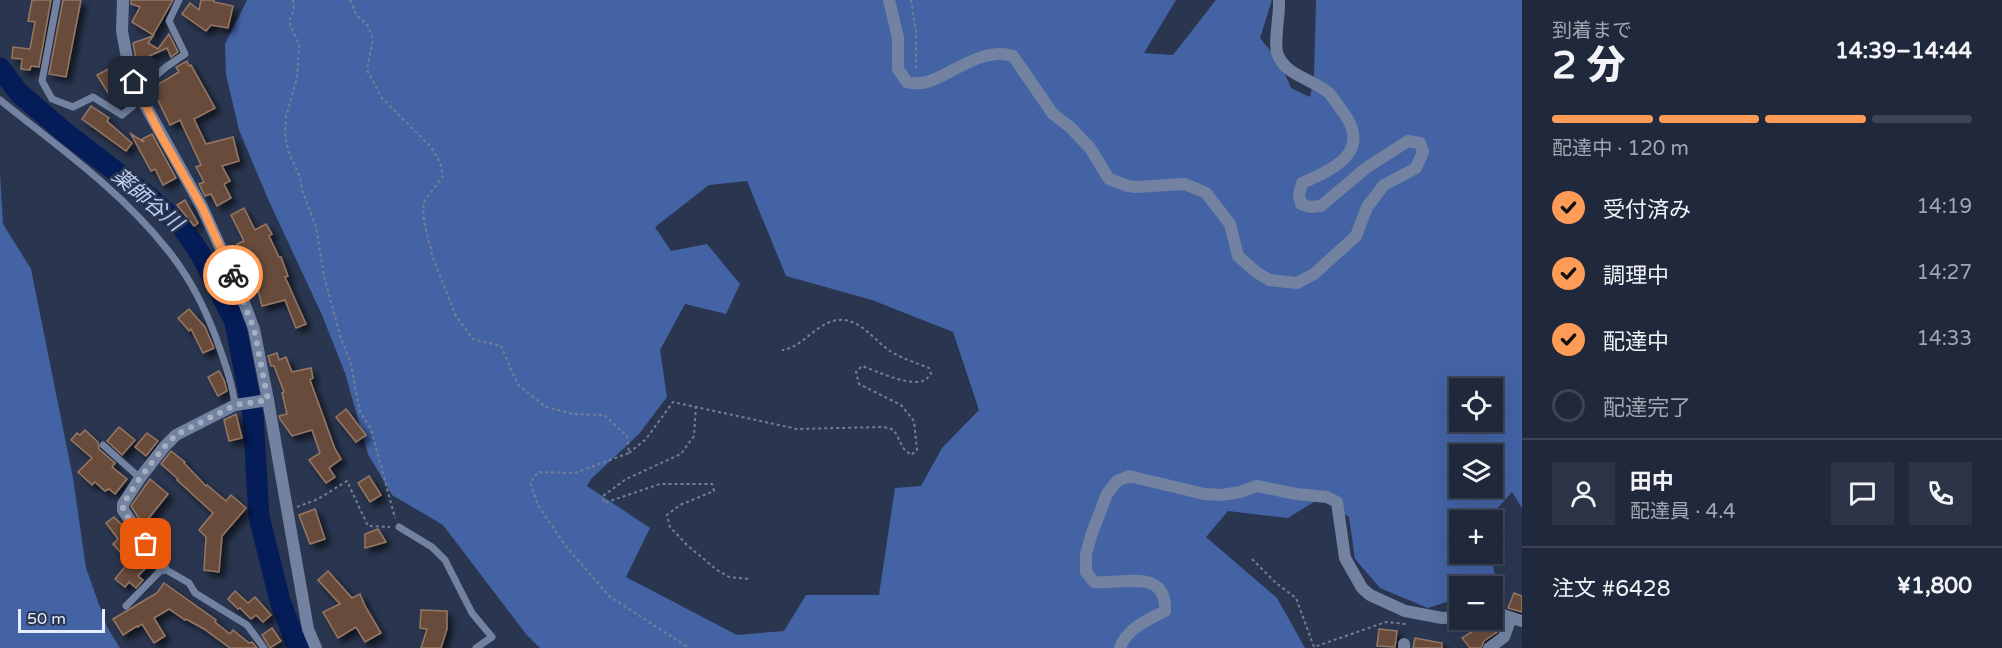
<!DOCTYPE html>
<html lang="ja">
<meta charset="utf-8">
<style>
:root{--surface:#20283c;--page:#2d3447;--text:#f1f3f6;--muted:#a2a6af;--line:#3d4456;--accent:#fe9c57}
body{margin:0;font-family:"Varela Round","Noto Sans JP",sans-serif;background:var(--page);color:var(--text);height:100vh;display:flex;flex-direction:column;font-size:22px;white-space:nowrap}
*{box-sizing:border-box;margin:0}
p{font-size:20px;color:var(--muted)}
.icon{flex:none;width:33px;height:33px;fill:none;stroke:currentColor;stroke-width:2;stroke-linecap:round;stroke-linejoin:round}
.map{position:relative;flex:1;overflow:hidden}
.panel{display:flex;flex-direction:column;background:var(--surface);width:480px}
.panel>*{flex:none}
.controls{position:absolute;left:1449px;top:378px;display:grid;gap:12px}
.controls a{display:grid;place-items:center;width:54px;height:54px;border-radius:0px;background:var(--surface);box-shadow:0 6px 24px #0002,0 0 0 2px var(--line);font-size:30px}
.scale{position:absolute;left:18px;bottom:15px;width:87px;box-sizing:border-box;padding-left:6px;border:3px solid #e5eefe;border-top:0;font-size:16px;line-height:21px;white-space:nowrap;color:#e5eefe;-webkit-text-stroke:4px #2a3650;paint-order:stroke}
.pin{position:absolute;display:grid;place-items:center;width:51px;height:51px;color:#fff;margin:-26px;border-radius:12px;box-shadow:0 3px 9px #0006}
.courier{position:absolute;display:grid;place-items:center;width:60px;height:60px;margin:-30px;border:4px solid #fe9c57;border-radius:50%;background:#fff;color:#222;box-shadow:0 2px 8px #0007}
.summary em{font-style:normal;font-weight:800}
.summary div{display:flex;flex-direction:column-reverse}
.summary{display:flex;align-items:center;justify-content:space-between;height:102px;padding:0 30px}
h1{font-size:39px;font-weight:800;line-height:45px}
.bar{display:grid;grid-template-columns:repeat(4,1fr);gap:9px 6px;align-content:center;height:72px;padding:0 30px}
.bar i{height:8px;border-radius:4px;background:var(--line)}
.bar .selected{background:var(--accent)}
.bar p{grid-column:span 4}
.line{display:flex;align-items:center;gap:15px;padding:0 30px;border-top:2px solid var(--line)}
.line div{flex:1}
.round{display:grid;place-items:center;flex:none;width:63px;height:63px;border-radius:0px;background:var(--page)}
ol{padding:0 30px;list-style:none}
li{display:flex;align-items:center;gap:18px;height:66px}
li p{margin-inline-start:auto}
li .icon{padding:6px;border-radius:50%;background:var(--accent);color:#111;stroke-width:4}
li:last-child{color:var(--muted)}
li i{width:33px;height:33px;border:3px solid var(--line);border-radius:50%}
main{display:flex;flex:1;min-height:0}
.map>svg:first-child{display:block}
.forest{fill:#4363a5;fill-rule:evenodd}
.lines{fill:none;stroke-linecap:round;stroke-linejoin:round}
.river{stroke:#041c57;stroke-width:21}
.building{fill:#694c3a;stroke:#967764;stroke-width:1.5;filter:url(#shadow)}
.path{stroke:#747f95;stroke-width:2;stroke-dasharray:3 3;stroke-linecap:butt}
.lane{stroke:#7282a0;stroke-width:7}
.street{stroke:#7282a0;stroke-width:12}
.done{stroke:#a4aec1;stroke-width:6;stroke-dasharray:0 10.8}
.route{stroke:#fe9c57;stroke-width:8}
.labels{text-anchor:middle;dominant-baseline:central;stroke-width:5;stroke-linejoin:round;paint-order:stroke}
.water-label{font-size:21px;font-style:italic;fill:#bed1f7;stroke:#2a3650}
</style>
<main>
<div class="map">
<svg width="1522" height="648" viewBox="0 0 1522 648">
<defs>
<filter id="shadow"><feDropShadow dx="5" dy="5" stdDeviation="3" flood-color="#0009"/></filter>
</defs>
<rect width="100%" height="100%" fill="#2a3650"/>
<g class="forest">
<path d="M247,0H1176L1144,53L1173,55L1216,0H1272L1260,38L1280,63L1291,88L1310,97L1314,77L1316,0H1522V508L1512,492L1487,520H1460V554H1491L1499,596H1493L1492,586H1460L1459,598L1428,608L1380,588L1355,559L1349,517L1320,498L1288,518L1228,511L1206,537L1277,598L1305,648H540L526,634L443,525L392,495L368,454L345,373L322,315L268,199L239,130L226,75L225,44ZM747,181L786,276L872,300L953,332L979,410L942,448L921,486L895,488L879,595H806L784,631L737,635L626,577L650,528L587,486L591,479L639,434L667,397L660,350L685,304L726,314L740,284L707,244L671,251L655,227L709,185ZM1460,388H1492V422H1460ZM1460,454H1492V488H1460Z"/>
<polygon points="0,174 3,224 31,269 73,478 86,568 107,627 120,648 0,648"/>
</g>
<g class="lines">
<polyline class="river" points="0,68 19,93 67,134 149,197 183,228 201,255 235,322 253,415 259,517 280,601 298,648"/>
</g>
<g class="building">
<polygon points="32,0 51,0 39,67 31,66 30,70 21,69 22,59 12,58 13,47 30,49 35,22 28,21"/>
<polygon points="63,0 81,0 66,77 49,74"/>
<polygon points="131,0 173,0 153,35 132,22 140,7 131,4"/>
<polygon points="201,0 214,0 214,2 233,6 228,28 211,25 206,31 182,14 190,3 199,10"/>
<polygon points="169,34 178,52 171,57 167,48 147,57 152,72 141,77 137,65 133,43 153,36 148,43 158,49"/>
<polygon points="187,61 189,66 191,65 215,108 194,119 206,144 233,137 239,161 222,166 230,181 224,184 231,198 217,206 211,194 205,196 199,184 204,182 196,167 201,165 180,120 170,125 152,88 179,72 176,67"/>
<polygon points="112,67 130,97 121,102 119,98 113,101 97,75"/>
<polygon points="91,106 109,118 107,121 132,143 126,151 82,119"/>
<polygon points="131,134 144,142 142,139 152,134 176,178 163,185 155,169 151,171"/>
<polygon points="185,200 198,223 194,226 177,205"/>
<polygon points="244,208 255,230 266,224 272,234 269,236 279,257 281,257 288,276 285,277 306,324 296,328 285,300 262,306 255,279 237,244 244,241 231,215"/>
<polygon points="189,309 205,327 214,348 203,353 191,329 189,331 178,318"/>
<polygon points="277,353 279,360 286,357 292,372 311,368 313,378 310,380 335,449 341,459 329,468 335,477 326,483 309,460 320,453 312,430 292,436 280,419 279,416 287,414 282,393 284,392 274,366 271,366 268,356"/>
<polygon points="219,371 224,380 227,391 218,396 208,377"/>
<polygon points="346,409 366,435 356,442 336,417"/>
<polygon points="236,414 242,438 229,441 224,420"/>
<polygon points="119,427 135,440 122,455 107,441"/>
<polygon points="85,430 98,442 99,449 115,463 112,467 127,479 115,494 109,489 105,491 95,482 92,485 78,472 92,458 71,440 77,433 80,435"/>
<polygon points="147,433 158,441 146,456 135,447"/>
<polygon points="171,451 185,462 184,463 206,486 207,485 226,501 231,495 246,508 222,536 219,572 204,570 206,537 199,530 213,513 177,480 178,479 161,464"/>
<polygon points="369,476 381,495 370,502 358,483"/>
<polygon points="150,479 168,494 145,523 138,517 131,506"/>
<polygon points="315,509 325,539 310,544 299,515"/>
<polygon points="114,517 127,530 135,542 132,546 150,564 138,576 143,580 136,588 129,582 125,587 115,579 129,562 113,544 118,539 106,523"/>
<polygon points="378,529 386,542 365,548 365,534"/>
<polygon points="328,571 352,598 360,594 365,606 381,633 365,642 356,627 338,638 323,612 340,604 318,580"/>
<polygon points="164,583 216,620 215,622 230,634 233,630 249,643 252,642 257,648 230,648 204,629 186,619 185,620 169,609 154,618 165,636 154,643 142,624 138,627 137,626 123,635 113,619 157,593"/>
<polygon points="235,591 248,603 255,597 271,615 263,622 256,615 251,619 240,608 238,609 228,599"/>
<polygon points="1514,593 1522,596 1522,612 1508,608"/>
<polygon points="421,610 447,611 447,629 441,648 421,648 427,629 420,628"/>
<polygon points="1489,621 1497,632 1484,641 1481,648 1470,648 1462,638"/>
<polygon points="272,628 281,641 270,648 262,635"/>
<polygon points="1379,629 1397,631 1395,647 1377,646"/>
<polygon points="1415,638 1442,643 1442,648 1413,648"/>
</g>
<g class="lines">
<g class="path">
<polyline points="293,0 294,9 289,22 299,45 297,78 286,117 285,137 289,153 300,177 302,190 316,226 324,276 341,339 350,360 360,412 371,429 395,518"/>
<polyline points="350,0 356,14 368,26 373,39 367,70 382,98 431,147 440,162 443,176 423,203 424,222 433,258 456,316 473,339 501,346 518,385 546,407 574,414 604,415 627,436 629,453 575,473 538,472 530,483 538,505 565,545 609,596 689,648"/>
<polyline points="911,0 916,31 916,70"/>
<polyline points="696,406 694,436 681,454 626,479 603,496 604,503 660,484 712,484 714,491 680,505 667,515 670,527 687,545 717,570 729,577 749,579"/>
<path d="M629,453L646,439L673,402L797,429L884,427L894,430L904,449L911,455L917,450L914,421L901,405L859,384L856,372L862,366C879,372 901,383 919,382C925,381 928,378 931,374L929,368C916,363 901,358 890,351C872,339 856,312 830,322C812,329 800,348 782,350"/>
<polyline points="297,507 318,499 347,481 368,526 390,527"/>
<polyline points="1252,559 1276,583 1296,598 1314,647 1386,622 1406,624"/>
</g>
<g class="lane">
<polyline points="57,0 42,81 52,99 73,107 93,97 122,115 133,106 145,85 166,67 185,54 169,21 179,0"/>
<path d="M0,100C57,146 120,190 166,248C190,277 209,316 221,352C227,369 233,387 235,405"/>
<polyline points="103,445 140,478"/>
<polyline points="399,527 432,547 445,560 472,613 492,637 476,648"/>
<polyline points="126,606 163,568 189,583 195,593 247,625 264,648"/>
</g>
<g class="street">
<polyline points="123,0 122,31 129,69 139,94 202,207 237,284 254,329 268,400 308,629 316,648"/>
<path d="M889,0L898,38V69L907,82C939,92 972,44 1013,56L1053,114L1070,127L1090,148L1109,179L1128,186L1136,187L1185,184L1206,193L1230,224L1238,256L1256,272L1269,280L1297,283L1314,274L1356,236L1367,207L1384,185L1416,168L1423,152L1420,143L1408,141L1366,168L1321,206L1310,207L1301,204L1299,195L1302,183C1335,169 1372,151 1343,112C1338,106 1334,98 1329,93C1313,79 1286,76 1278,55C1273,45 1280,14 1279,0"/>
<polyline points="163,568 123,510 123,504 140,478 164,447 176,435 235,405 268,400"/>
<polyline points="1492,614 1496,613 1522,621"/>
<path d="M1120,648C1127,628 1148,620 1165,611C1167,567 1122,585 1094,582L1086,572V554L1092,533L1107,494L1117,481L1129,476L1204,494L1222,495L1240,492L1257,486L1296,494L1327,497L1337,502L1345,558L1362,588L1370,595L1405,611L1442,618L1460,617"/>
<polyline points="1404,648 1404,644"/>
<polyline points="1489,648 1504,637 1511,618"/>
</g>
</g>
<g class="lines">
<polyline class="done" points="146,544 123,510 123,504 140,478 164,447 176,435 235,405 268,400 254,329 233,275"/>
<polyline class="route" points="134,82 159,132 202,207 233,275"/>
</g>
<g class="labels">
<g class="water-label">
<text transform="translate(147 200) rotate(40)">薬師谷川</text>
</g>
</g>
</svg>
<div class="controls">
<a><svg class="icon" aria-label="locate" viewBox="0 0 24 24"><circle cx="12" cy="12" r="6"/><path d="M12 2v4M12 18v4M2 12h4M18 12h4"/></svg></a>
<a><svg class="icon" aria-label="layers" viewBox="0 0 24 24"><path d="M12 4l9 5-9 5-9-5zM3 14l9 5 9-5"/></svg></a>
<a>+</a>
<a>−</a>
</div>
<div class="scale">50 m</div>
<div class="pin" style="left:146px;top:544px;background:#ea580c"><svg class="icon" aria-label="bag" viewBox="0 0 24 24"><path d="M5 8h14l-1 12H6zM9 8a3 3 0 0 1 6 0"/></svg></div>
<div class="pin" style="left:134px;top:82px;background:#1f2937"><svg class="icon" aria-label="home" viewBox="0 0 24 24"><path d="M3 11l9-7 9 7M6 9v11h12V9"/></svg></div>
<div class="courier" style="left:233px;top:275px"><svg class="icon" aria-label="bike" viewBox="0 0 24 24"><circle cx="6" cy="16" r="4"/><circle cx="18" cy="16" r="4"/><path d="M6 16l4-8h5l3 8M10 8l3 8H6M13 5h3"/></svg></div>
</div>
<section class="panel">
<div class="summary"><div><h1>2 分</h1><p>到着まで</p></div><em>14:39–14:44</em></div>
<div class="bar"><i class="selected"></i><i class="selected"></i><i class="selected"></i><i></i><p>配達中 · 120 m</p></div>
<ol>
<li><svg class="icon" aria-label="check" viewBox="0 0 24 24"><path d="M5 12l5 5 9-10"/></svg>受付済み<p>14:19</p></li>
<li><svg class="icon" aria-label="check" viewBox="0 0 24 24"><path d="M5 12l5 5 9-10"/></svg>調理中<p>14:27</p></li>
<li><svg class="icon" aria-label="check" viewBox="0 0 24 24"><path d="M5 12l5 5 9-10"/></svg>配達中<p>14:33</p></li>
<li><i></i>配達完了</li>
</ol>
<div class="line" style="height:108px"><a class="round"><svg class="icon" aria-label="person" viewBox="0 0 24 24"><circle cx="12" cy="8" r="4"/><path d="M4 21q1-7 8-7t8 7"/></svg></a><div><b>田中</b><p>配達員 · 4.4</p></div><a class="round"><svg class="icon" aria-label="chat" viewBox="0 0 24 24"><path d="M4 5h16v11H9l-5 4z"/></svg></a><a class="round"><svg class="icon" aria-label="phone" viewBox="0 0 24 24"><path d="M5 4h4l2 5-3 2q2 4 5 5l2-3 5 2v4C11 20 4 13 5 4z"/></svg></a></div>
<div class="line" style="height:78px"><div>注文 #6428</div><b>¥1,800</b></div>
</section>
</main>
